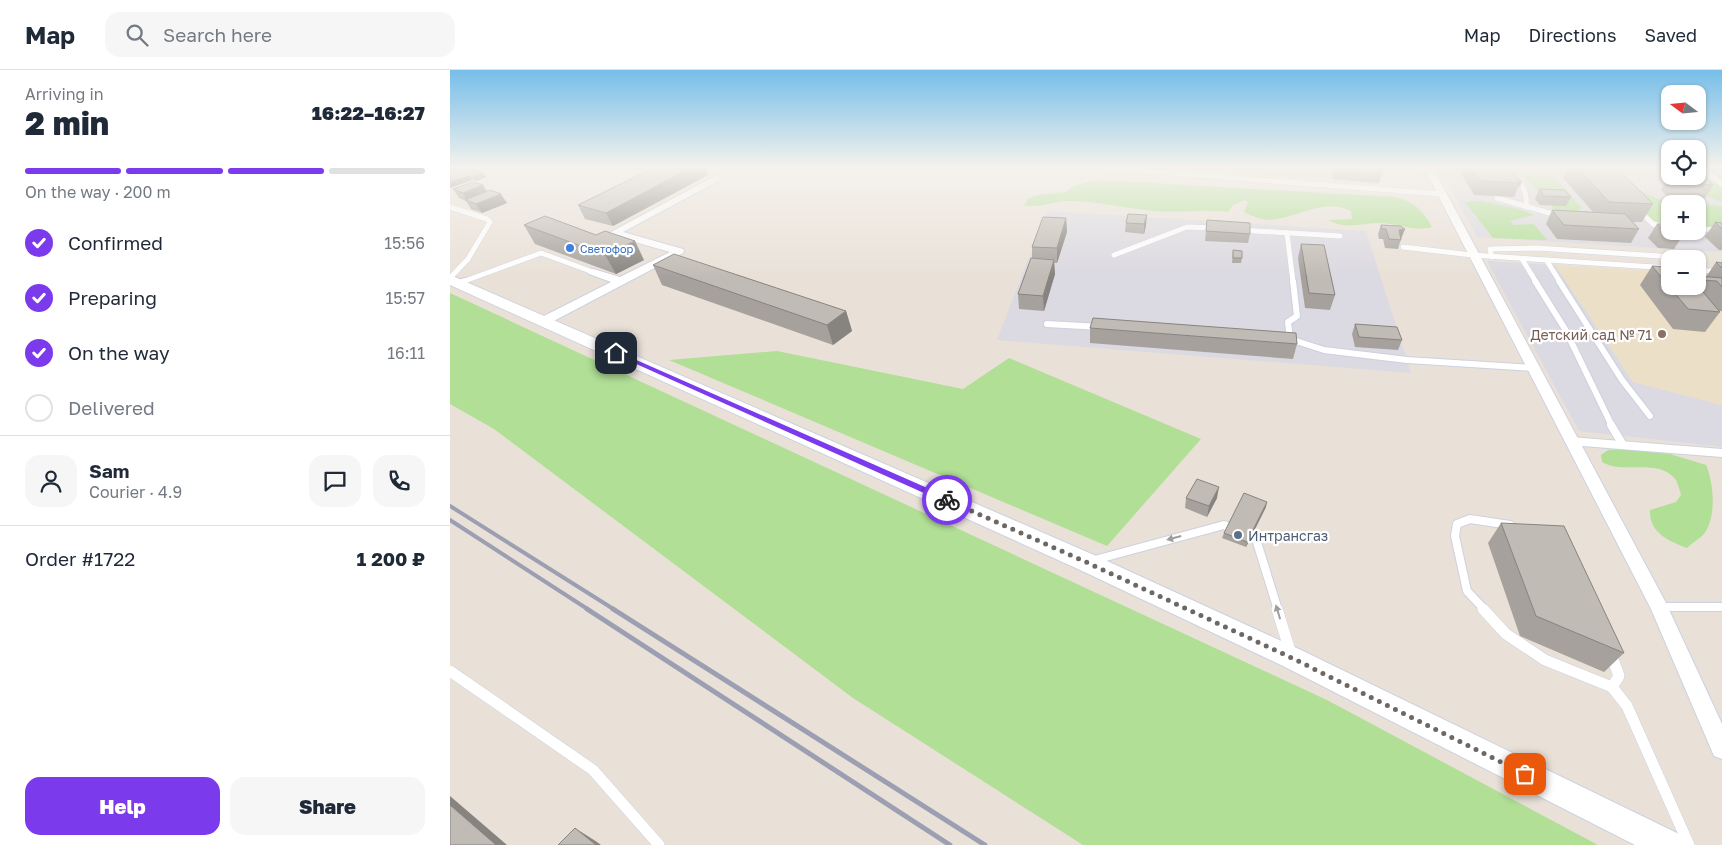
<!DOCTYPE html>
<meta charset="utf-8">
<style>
:root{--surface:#fff;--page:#f6f6f7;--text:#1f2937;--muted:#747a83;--line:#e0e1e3;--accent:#7c3aed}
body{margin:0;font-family:"Golos Text",sans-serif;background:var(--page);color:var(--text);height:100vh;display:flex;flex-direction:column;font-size:19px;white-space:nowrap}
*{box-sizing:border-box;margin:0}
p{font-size:16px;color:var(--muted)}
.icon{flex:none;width:28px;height:28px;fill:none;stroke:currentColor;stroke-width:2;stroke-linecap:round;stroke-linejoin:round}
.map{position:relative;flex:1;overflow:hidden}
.panel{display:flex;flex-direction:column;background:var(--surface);width:450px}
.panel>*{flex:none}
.needle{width:32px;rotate:286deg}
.tools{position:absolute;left:1211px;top:15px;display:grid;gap:10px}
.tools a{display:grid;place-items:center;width:45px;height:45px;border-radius:10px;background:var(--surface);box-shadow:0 1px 4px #0004;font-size:25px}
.pin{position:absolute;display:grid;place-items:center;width:42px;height:42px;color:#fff;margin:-21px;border-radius:10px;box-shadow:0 2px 8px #0006}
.courier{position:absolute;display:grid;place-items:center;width:50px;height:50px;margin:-25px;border:4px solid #7c3aed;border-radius:50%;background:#fff;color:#222;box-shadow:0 1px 6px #0007}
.headline em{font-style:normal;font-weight:800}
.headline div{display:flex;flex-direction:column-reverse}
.headline{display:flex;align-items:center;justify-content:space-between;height:85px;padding:0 25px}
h1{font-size:32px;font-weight:800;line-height:38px}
.bar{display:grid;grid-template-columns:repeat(4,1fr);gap:8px 5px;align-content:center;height:60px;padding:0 25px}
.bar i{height:6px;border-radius:4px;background:var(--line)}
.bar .on{background:var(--accent)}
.bar p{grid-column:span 4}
.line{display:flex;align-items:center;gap:12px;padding:0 25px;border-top:1px solid var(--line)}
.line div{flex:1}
.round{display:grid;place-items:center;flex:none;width:52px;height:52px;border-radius:15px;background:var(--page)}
ol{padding:0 25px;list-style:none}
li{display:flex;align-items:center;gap:15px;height:55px}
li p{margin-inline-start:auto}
li .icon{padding:5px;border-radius:50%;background:var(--accent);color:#fff;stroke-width:4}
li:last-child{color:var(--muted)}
li i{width:28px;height:28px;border:2px solid var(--line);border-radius:50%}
.primary-button{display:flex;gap:10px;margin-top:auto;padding:10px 25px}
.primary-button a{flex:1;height:58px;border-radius:15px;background:var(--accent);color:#fff;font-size:20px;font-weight:800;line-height:58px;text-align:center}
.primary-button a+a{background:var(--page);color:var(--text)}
header{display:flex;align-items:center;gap:30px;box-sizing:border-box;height:70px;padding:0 25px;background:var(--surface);border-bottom:1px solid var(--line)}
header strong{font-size:24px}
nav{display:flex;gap:28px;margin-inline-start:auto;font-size:18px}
.search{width:350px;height:45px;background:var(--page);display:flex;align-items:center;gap:12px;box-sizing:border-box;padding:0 18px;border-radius:15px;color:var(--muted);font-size:19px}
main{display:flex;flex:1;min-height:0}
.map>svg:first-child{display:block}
.industrial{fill:#dbd9e1;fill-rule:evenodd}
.education{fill:#ebdfc7}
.green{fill:#b0df95}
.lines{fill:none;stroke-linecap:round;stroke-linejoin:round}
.service-far3-casing{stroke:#cdd1e0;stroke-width:6}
.service-far2-casing{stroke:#cdd1e0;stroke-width:8}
.service-far1-casing{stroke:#cdd1e0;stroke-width:10}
.service-casing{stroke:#cdd1e0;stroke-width:12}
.minor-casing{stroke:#cdd1e0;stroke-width:2}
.secondary-casing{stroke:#cdd1e0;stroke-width:2}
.service-far3{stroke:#fff;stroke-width:5}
.service-far2{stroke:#fff;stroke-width:6}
.service-far1{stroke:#fff;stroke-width:8}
.service{stroke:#fff;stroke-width:11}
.minor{fill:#fff;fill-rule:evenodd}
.secondary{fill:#fff;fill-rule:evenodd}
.rail-far1{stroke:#9b9fb1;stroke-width:4}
.rail{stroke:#9b9fb1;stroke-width:5}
.wall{fill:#a6a19c}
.shaded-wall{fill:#87837f}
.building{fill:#c1bbb5;stroke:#87837f}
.oneway{fill:#9e9e9e}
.route{fill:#7c3aed}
.done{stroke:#6b6865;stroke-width:5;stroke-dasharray:0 9}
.shop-dot{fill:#3f7fe0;stroke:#fff;stroke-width:2}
.education-dot{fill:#8d6e63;stroke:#fff;stroke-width:2}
.service-dot{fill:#5c6f8a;stroke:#fff;stroke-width:2}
.labels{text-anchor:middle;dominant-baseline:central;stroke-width:4.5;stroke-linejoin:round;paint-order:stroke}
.far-shop-label{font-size:11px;fill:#366cbe;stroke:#fff;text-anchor:start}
.education-label{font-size:14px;fill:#785e54;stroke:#fff;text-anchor:end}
.service-label{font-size:14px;fill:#4e5e75;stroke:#fff;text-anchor:start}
</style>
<header>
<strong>Map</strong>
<div class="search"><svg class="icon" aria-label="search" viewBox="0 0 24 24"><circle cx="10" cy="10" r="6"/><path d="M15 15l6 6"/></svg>Search here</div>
<nav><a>Map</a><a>Directions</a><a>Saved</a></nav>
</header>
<main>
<section class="panel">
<div class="headline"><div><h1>2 min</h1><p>Arriving in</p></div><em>16:22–16:27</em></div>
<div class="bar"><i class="on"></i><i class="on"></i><i class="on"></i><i></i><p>On the way · 200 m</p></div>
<ol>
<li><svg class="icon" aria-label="check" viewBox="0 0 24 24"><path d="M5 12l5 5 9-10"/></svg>Confirmed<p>15:56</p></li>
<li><svg class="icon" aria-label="check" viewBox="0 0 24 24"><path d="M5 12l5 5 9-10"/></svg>Preparing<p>15:57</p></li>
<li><svg class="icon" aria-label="check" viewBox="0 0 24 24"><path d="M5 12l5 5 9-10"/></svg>On the way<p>16:11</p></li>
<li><i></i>Delivered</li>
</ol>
<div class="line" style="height:90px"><a class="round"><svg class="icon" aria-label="person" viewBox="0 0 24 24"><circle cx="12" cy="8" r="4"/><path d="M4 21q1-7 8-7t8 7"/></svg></a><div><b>Sam</b><p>Courier · 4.9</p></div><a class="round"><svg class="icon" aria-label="chat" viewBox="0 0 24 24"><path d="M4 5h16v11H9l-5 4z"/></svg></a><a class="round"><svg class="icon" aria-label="phone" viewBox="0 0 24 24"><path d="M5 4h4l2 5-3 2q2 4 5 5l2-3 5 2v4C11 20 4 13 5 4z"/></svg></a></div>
<div class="line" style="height:65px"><div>Order #1722</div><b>1 200 ₽</b></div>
<div class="primary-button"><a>Help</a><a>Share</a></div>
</section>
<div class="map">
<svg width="1272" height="775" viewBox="0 0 1272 775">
<rect width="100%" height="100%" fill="#e9e1d8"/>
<g class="industrial">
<polygon points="735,98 926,98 929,114 835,107"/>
<path d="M989,98H1220V106H1248V98H1272V182L1027,167ZM1220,134H1248V161H1220Z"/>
<polygon points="597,141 916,161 961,303 547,270"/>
<polygon points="1037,191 1105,195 1183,312 1272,335 1272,377 1129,361"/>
</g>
<polygon class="education" points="1105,195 1220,202 1220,216 1248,216 1248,204 1272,206 1272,335 1183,312"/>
<g class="green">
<polygon points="1067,98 1077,98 1085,106 1103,106 1132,138 1125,143 1105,140"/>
<polygon points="1248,103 1272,105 1272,132 1256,126 1235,106 1248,106"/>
<polygon points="1157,106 1213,131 1272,136 1272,160 1248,161 1248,134 1220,134 1220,159 1208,158"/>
<path d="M647,110L945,127C964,131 973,141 982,157C964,162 947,153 929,153C912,153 894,160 879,150L902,149L901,141C873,127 848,148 820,150C811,150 802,146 794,142L798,132L794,130L783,135L778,142C754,139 730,143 706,141C677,139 648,131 619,131C603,131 589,139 574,135L578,129L587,125L615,122L626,115Z"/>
<polygon points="1031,131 1069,139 1084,145 1060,151 1064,155 1084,154 1097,170 1043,168 1015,132"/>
<polygon points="0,223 877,630 1148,775 633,775 403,628 44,359 0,334"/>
<polygon points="327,281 513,319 559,288 751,369 657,476 219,290"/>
<path d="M1172,379L1220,384L1256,395C1264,413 1267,449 1253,465C1249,469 1242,473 1237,478C1219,471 1199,463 1200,440L1226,432L1231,425C1230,421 1228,414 1226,410C1209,387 1173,405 1152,392L1151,385L1158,380Z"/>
</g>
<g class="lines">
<g class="service-far3-casing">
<g id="service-far3">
<polyline points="657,98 992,124"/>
<polyline points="969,98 978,99"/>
<path d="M1058,98C1070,110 1078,120 1076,137"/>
<polyline points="1252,98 1272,114"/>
<polyline points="1047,128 1110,146"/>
<polyline points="0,137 37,149 40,152 18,189 0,208"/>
<polyline points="1188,140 1203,154 1220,158"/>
<polyline points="1248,159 1272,160"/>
<polyline points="790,160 890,166"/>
<polyline points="837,163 843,212"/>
<polyline points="953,177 1022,185 1220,198"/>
<polyline points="664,185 737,157 764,158"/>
<polyline points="1042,187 1040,179 1087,178 1241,188"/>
<polyline points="1072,189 1086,212"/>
<polyline points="1097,191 1110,212"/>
<polyline points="1248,200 1272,202"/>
<polyline points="12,212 91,183 143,202"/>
</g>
</g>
<g class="service-far2-casing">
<g id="service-far2">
<polyline points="843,211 847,246 838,252 840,269 874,280 957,290 1083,298"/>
<polyline points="1085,211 1115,259 1162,356"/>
<polyline points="1109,211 1172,310 1200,346"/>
<polyline points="9,213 15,211"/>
<polyline points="597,254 651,257"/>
</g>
</g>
<g class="service-far1-casing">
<g id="service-far1">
<polyline points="1161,355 1173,375"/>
<polyline points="1120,371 1272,383"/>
<polyline points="641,491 774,455 806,469 828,540"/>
<polyline points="1209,537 1272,537"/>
<polyline points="1035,540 1017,521 1005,466 1007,454 1020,449 1060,455"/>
</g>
</g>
<g class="service-casing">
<g id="service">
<polyline points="827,539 841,584"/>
<polyline points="1033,539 1056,564 1095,590 1162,617 1177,636 1239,775"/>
<polyline points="1161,584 1169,606 1162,617"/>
<polyline points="0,601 143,700 209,775"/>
</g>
</g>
<g class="minor-casing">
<g id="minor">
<polygon points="974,98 983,98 1215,531 1272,654 1272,689 1264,686 1201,539"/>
<polygon points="267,105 271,108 270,110 173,162 233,179 234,181 233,183 98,254 90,254 88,251 90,248 161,212 139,204 137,202 139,200 143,199 170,207 220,182 160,165 159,163"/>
</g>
</g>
<g class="secondary-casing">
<polygon id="secondary" points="0,205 644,485 851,580 1229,764 1234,775 1185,775 833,596 628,499 0,215"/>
</g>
<use href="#service-far3" class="service-far3"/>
<use href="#service-far2" class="service-far2"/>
<use href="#service-far1" class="service-far1"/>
<use href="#service" class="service"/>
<use href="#minor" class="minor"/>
<use href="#secondary" class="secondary"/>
<g class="rail-far1">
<polyline points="0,436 165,540"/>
<polyline points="0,450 139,540"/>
</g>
<g class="rail">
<polyline points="137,539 500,775"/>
<polyline points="163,539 535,775"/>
</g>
</g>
<g class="wall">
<polygon points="0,98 2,98 1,99 12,103 33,103 36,107 26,111 22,110 0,118"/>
<polygon points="203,98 256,98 258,105 163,156 135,149 128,135"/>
<polygon points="882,98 930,98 932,104 929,113 883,109 882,100"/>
<polygon points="1008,98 1059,98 1072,112 1070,117 1068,117 1064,127 1024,125"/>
<polygon points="1118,98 1167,98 1203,134 1192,152 1182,152 1189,159 1181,173 1107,169 1096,154 1102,140 1143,142 1113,108"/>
<polygon points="1219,107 1263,115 1255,128 1247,128 1245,130 1220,129 1211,120"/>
<polygon points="33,115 37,122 57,133 32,143 21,139 16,131 9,128 3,119"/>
<polygon points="1089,119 1121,127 1116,136 1090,135 1085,129"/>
<polygon points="678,144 696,155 694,164 675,162 676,153"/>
<polygon points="616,148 617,162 607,193 604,193 605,204 594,241 569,239 568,224 582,188 582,177"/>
<polygon points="757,150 800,164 798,173 755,171"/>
<polygon points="1265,152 1272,153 1272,180 1269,180 1255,167"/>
<polygon points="1207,154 1233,165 1224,179 1208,178 1198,168"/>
<polygon points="74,155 194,190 166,204 85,174"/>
<polygon points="931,155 951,169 948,179 935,178 933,169 929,169 928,164"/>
<polygon points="851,174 885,225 880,240 855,238 848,188"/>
<polygon points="783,180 792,188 791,193 782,193"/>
<polygon points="1266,192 1272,193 1272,241 1269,241 1270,242 1255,262 1223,259 1190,215 1202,196 1248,216 1248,206 1256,207"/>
<polygon points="203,195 396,241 402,261 383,275 212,215"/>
<polygon points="905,254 952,270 948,280 905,277 902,264"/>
<polygon points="640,258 847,274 843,289 640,273"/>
<polygon points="736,428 767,428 757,447 735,438"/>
<polygon points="816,437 796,477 772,468 774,463"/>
<polygon points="1051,453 1174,583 1154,602 1070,566 1038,473"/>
</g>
<g class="shaded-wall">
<polygon points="240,98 256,98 258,105 163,156 156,143"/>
<polygon points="33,103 36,107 26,111 23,107"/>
<polygon points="19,106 22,110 0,118 0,112"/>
<polygon points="33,115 38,124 18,132 13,123"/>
<polygon points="51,124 57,133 32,143 26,134"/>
<polygon points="697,145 696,155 694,164 694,154"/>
<polygon points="616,148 617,162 607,193 607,178"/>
<polygon points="955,159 951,169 948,169 949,160"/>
<polygon points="185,171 194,190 166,204 155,185"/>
<polygon points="604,190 605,204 594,241 593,226"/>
<polygon points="396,241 402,261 383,275 377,255"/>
<polygon points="769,417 767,428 757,447 759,436"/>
<polygon points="817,432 816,437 796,477 797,472"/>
<polygon points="0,726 57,775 46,775 0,735"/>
<polygon points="125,758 147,772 151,775 146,775"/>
</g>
<g class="building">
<polygon points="203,98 240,98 156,143 128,135"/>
<polygon points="885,98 930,98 932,104 885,100"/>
<polygon points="1021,98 1059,98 1070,113 1030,111"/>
<polygon points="1128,98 1167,98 1203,134 1159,132"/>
<polygon points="0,99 12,103 23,99 33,103 23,107 19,106 0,112"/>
<polygon points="1061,102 1064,102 1072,112 1069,112"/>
<polygon points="1219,107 1257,109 1263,115 1250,114 1254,117 1228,115"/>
<polygon points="23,112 33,115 13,123 3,119"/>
<polygon points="1089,119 1115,120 1121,127 1094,126"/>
<polygon points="40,120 51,124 26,134 15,130"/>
<polygon points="1102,140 1175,144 1189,159 1114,155"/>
<polygon points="678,144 697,145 694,154 676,153"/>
<polygon points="95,146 146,165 155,161 185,171 155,185 74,155"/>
<polygon points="593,147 616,148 607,178 582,177"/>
<polygon points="757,150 800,153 800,164 756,161"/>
<polygon points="1265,152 1272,153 1272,159"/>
<polygon points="1207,154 1220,154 1220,161 1230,161 1233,165 1217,164"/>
<polygon points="931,155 950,156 955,159 949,160 951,170 939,169 936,159 932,159"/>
<polygon points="851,174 874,175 885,225 859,223"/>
<polygon points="783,180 792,181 792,188 783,188"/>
<polygon points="224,184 396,241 377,255 203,195"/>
<polygon points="581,188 604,190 593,226 568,224"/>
<polygon points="1266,192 1272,193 1272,198"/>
<polygon points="1202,196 1220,197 1220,216 1248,216 1270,242 1238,239"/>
<polygon points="1248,206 1272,208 1272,217 1267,211 1248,210"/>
<polygon points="643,248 846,263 847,274 640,258"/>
<polygon points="905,254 947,257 952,270 909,267"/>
<polygon points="747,409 769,417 759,436 736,428"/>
<polygon points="794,423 817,432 797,472 774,463"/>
<polygon points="1051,453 1114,456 1174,583 1086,546"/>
<polygon points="0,735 46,775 0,775"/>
<polygon points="125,758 146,775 108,775"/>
</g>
<defs><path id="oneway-solid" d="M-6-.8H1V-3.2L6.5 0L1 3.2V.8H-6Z" transform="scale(1.25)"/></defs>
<g class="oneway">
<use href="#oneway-solid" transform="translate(724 468) rotate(165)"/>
<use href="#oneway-solid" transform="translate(828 542) rotate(-107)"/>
</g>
<linearGradient id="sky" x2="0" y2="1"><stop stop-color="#76bee9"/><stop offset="0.47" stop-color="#f5f2ed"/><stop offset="1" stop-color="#f5f2ed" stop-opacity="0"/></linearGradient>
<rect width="1272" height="207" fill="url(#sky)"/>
<polygon class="route" points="166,281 500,428 501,430 497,433 494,432 164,284 163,283"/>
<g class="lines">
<polyline class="done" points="497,430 636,492 842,588 1075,704"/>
</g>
<circle class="shop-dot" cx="120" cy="178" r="5"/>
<circle class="education-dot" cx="1212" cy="264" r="5"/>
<circle class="service-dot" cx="788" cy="465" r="5"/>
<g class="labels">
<g class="far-shop-label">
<text x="130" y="178">Светофор</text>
</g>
<g class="education-label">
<text x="1202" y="264">Детский сад № 71</text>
</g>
<g class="service-label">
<text x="798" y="465">Интрансгаз</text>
</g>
</g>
</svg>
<div class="tools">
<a><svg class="needle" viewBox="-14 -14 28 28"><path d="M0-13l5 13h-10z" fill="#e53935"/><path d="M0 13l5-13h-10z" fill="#747a83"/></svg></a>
<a><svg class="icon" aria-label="locate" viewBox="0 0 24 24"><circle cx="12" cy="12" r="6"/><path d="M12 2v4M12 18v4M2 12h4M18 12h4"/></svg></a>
<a>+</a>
<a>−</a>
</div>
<div class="pin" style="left:1075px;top:704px;background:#ea580c"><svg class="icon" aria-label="bag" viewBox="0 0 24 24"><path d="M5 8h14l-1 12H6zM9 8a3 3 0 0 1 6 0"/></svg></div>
<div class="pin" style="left:166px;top:283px;background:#1f2937"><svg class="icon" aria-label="home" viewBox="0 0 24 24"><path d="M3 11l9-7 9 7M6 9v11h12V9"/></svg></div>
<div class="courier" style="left:497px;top:430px"><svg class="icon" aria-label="bike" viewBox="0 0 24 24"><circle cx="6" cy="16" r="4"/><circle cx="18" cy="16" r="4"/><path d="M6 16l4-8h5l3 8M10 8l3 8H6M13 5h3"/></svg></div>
</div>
</main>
